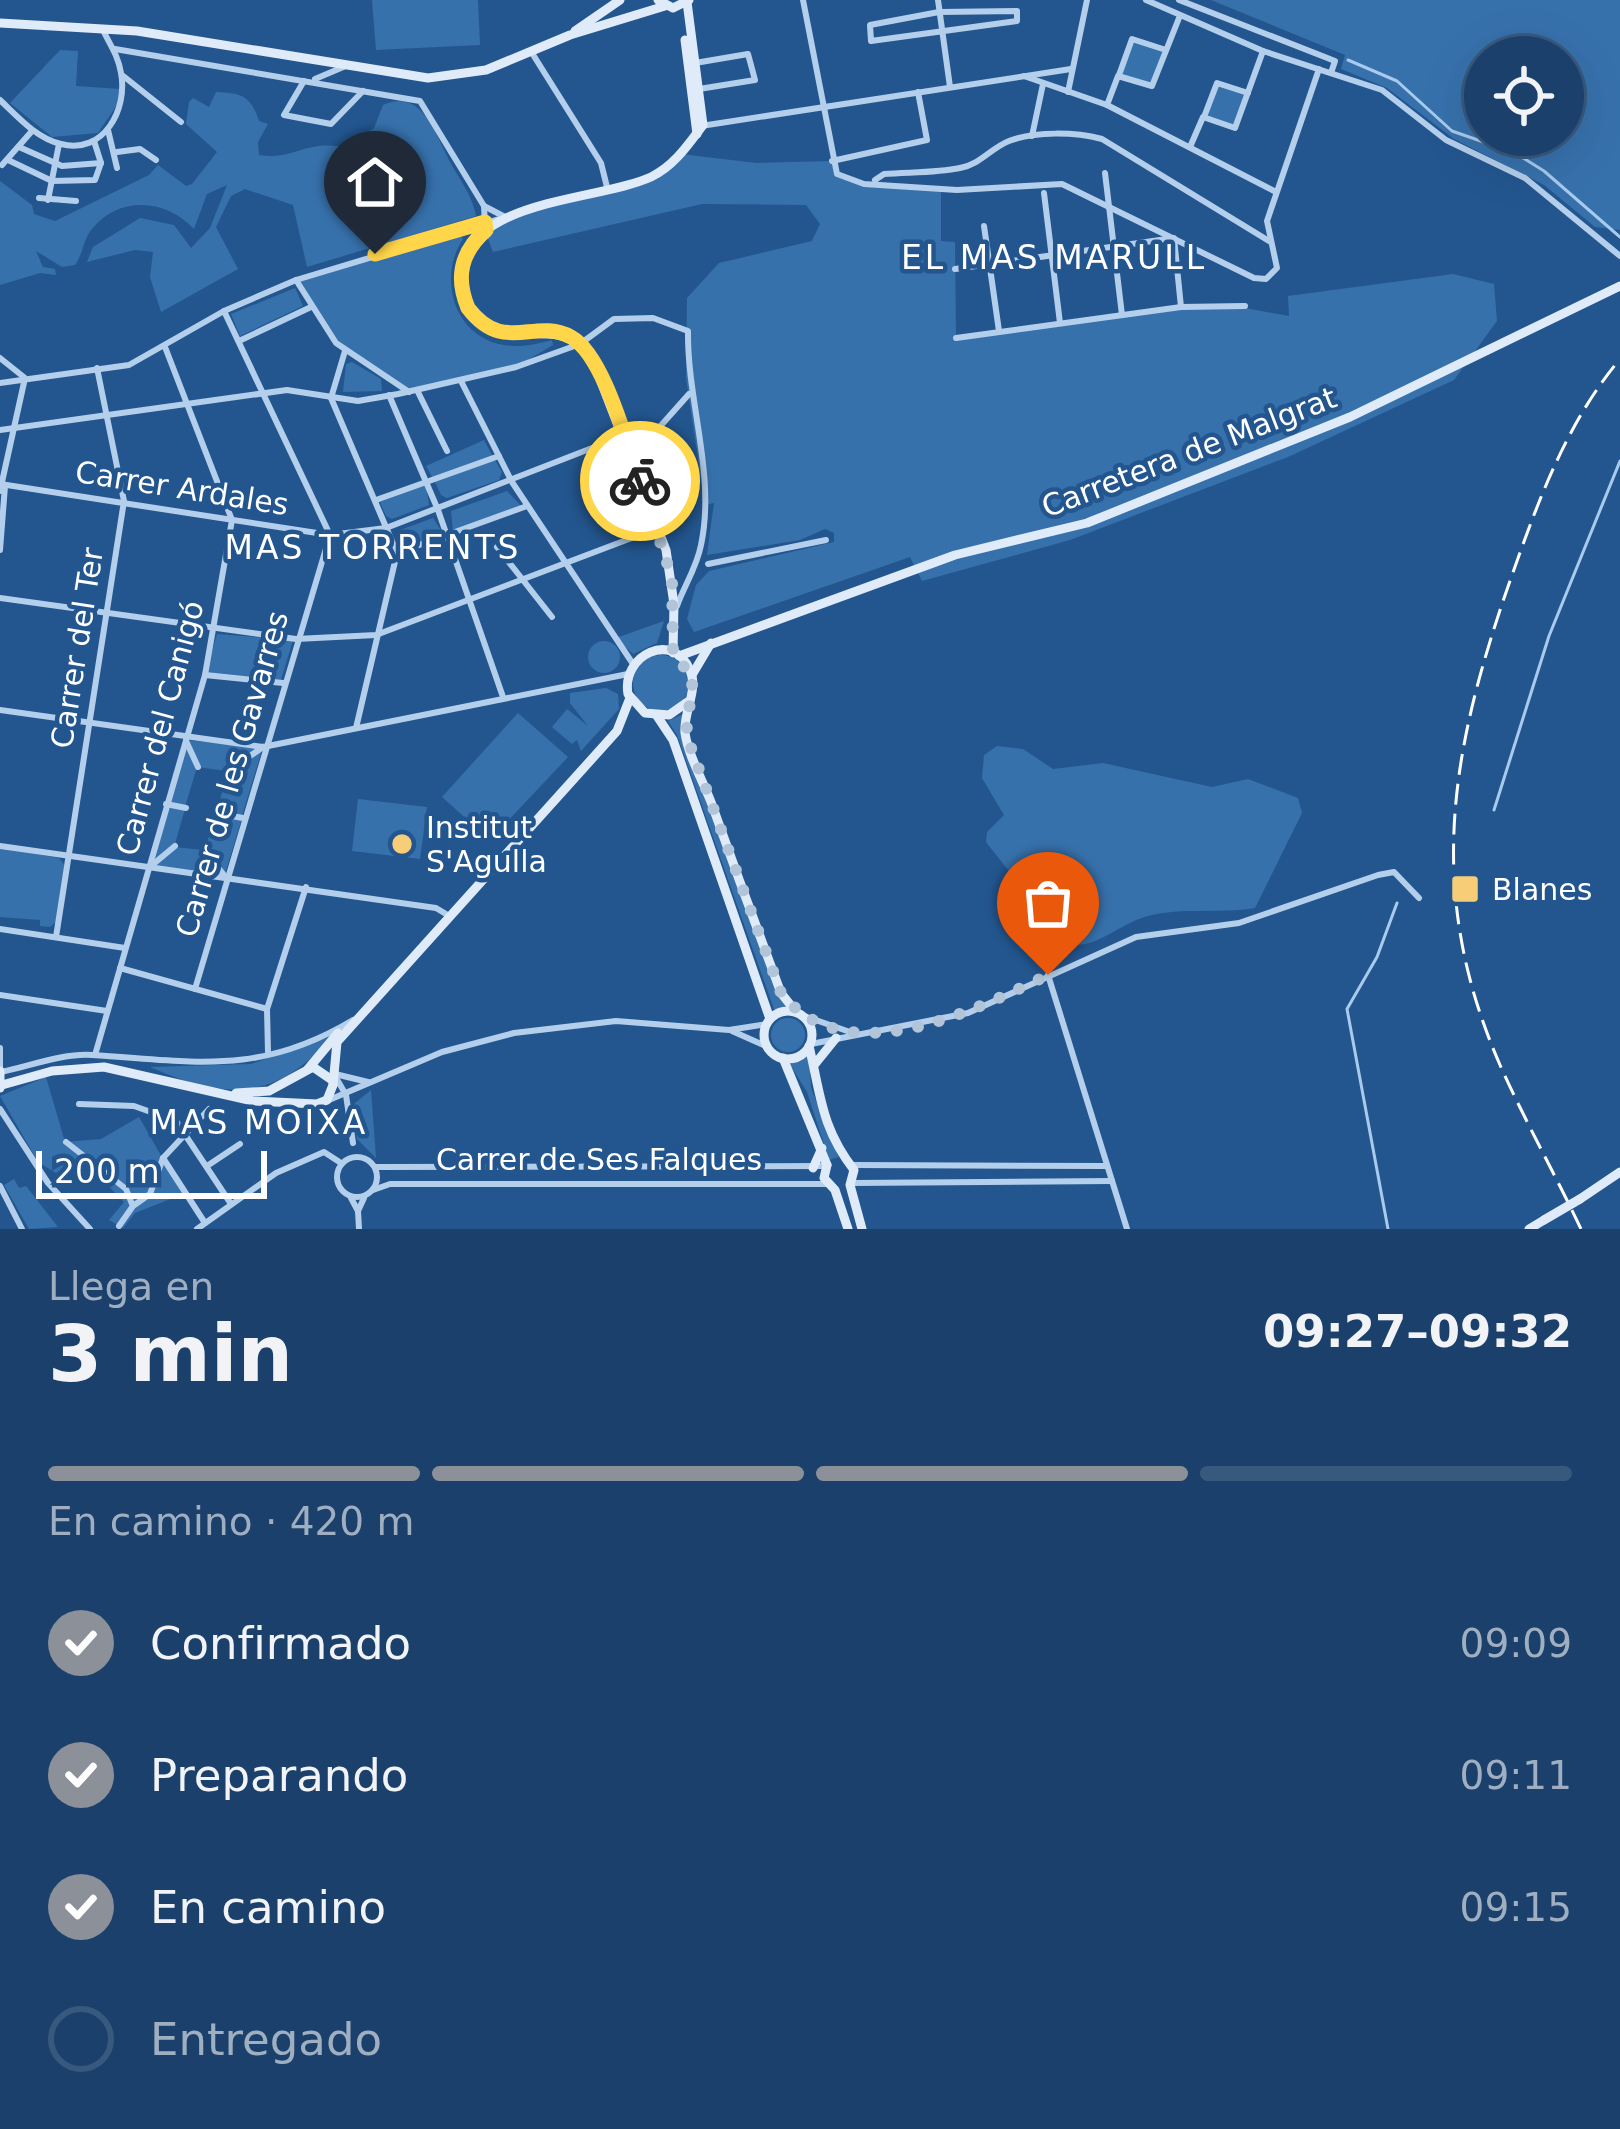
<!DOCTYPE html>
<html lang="es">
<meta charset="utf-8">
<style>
:root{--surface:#1a406b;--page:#234771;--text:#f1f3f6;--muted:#9fafc1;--line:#38597e;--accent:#8c9099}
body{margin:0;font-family:"DejaVu Sans",sans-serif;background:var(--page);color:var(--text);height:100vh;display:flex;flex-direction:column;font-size:45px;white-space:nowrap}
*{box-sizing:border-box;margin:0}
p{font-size:39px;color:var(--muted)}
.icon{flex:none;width:66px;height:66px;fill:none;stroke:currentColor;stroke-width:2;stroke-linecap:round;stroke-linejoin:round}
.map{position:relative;height:1229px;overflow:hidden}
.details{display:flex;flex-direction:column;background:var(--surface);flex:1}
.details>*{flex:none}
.controls{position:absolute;left:1464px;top:36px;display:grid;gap:24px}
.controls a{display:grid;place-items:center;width:120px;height:120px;border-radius:50%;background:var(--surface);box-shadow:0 12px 48px #0002,0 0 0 3px var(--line);font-size:60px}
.scale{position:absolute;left:36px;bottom:30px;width:231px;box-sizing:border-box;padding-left:12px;border:6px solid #fff;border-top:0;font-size:33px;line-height:42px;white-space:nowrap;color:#fff;-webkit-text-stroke:9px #23568f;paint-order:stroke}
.pin{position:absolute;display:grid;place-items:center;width:102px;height:102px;color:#fff;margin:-123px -51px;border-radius:50% 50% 50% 0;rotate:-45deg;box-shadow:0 0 12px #0007}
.pin .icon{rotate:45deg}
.courier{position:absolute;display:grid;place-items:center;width:120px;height:120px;margin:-60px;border:9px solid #ffd54a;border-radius:50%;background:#fff;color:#222;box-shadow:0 3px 15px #0007}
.overview em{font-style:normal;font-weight:800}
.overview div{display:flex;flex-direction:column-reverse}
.overview{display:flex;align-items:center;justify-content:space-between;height:204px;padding:0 48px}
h1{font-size:78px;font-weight:800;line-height:90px}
.bar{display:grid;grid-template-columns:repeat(4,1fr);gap:18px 12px;align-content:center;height:144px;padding:0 48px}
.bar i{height:15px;border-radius:9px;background:var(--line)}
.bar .active{background:var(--accent)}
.bar p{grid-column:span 4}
ol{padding:0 48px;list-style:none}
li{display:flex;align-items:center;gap:36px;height:132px}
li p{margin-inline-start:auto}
li .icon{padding:12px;border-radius:50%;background:var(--accent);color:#fff;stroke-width:4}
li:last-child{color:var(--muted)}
li i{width:66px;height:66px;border:6px solid var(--line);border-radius:50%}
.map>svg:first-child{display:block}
.green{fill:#3771ac;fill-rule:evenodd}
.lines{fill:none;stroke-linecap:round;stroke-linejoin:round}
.stream{stroke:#a8caed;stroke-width:3}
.street{stroke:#b4cfec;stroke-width:6}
.secondary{stroke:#dfebf9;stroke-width:9}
.rail{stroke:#fff;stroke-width:3;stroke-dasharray:21 9;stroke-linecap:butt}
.secondary-bridge{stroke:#dfebf9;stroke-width:9}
.done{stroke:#b2c4d8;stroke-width:12;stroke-dasharray:0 21.6}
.route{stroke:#ffd54a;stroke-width:15}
.poi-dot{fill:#f7cd77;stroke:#23568f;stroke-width:4.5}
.labels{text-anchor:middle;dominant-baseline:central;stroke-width:9;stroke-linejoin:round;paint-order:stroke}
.street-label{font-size:30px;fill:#fff;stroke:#23568f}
.poi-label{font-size:30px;fill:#fff;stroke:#23568f;text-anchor:start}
.neighbourhood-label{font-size:33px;letter-spacing:3px;fill:#fff;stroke:#23568f}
</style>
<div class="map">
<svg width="1620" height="1229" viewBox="0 0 1620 1229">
<rect width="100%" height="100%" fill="#23568f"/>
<g class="green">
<polygon points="372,0 478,0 480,45 376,50"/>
<path d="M1211,0H1620V230L1595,227L1544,185L1454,139L1387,88L1341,69L1345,55ZM1485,57H1563V135H1485Z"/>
<polygon points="1132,39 1166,50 1152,86 1118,76"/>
<polygon points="60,50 78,51 76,86 120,89 119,102 98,133 52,137 10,103"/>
<polygon points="1216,83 1248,93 1232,128 1203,117"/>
<path d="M216,92C242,93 251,96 259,121L268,124L258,142L259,155C294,161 306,138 348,148L374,128L383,105C420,88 434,130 447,156C457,177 472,193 476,216L307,267L293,205L245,189L231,196L216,227L238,269L161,312L150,277L153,252L135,250L87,262L93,247L140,218L174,225L191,248L210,228L227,185L207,194L194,229C166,199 119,195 91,230C83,241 83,254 75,265L62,267L36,251L43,267L55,269L56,275L40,273L0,285V181L32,205L34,214L55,221L149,175L158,165L186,186L192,184L217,152L186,124L189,102L193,98L209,107Z"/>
<path d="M681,154L756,163L832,161L837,174L864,184L941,189V241L955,242L956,337L1223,304L1289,316L1288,296L1453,274L1494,284L1497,321L1454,380L1288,457L1070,540L922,581L910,557L694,632L687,619L696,585L709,571L834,542V533L825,529L800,540L707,555L714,503L705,505L686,378L687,298L719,263L812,241L820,224L806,205L702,204L493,252L485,231C545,191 624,199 681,154Z"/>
<path d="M456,230L463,239C437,278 454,337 504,345C521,348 536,344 552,340L553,345L516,367L409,391L345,351L296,280Z"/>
<polygon points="295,288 303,306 240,336 231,314"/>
<polygon points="352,362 381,379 382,391 343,392 346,364"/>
<polygon points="484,440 493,457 433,479 426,466"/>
<polygon points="495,460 502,472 499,480 447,498 441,495 435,482"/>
<polygon points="426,485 429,505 392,519 386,516 380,502"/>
<polygon points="507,491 522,507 453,531 451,511"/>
<polygon points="433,518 444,535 403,549 400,530"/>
<polygon points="664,621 657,643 633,654 616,638"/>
<polygon points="217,634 293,640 281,680 205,675"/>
<circle cx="604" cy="657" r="16"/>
<circle cx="661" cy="683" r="28"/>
<polygon points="606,688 618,694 619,709 581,751 577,740 572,744 552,727 567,709 588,726 570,703 570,693"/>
<polygon points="518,713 568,757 490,840 442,797"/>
<polygon points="683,714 683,732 788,1009 775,1012 677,735 668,721"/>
<polygon points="187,740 261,748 227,771 197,767 185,807 167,803"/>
<path d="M997,746L1023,749L1053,769L1103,763L1212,787L1248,779L1298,798L1302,813L1255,908C1220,914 1182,907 1148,916C1123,922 1102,944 1077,945L1045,917L986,842L987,832L1004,815L982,778L984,755Z"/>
<polygon points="262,750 242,816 216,812 228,773"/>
<polygon points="358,799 427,807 420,859 352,851"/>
<polygon points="166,805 185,809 174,847 203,850 224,877 149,865"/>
<polygon points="216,814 242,818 225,874 205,849"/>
<polygon points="0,848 59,858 66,867 56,922 50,927 40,926 40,920 0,917"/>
<circle cx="788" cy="1035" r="17"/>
<path d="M332,1036C278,1101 226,1101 150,1067L251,1064Z"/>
<polygon points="809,1053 811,1088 839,1157 829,1160 807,1092 790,1064"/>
<polygon points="46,1077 65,1142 101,1139 139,1117 183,1194 135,1213 123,1228 109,1220 124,1202 81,1158 56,1173 38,1162 0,1096"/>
<polygon points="371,1090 376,1158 357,1139 354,1104"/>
<polygon points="14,1179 19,1188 26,1186 58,1227 29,1229 4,1185"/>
</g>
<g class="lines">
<g class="stream">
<polyline points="1348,60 1397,81 1452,131 1515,153 1544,171 1620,237"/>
<polyline points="1494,810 1549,636 1620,461"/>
<polyline points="1388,1229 1347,1009 1377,957 1397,903"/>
</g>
<g class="street">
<polyline points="803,0 837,174 864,184 957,190 1062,184 1254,278 1266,279 1277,268 1267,221 1319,69"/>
<polyline points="938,0 950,87"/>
<polyline points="1146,0 1263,51 1382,90 1446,140 1525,178 1620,256"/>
<polyline points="1179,0 1335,61 1331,73"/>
<polygon points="1017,11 1017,21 871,41 870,25 939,12"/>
<polyline points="115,49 420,101 484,206 485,225"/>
<polyline points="532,53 601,163 608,191"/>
<polyline points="695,63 748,54 755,80 699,89"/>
<polyline points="122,75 181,122"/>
<polyline points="1119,75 1132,39 1166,50"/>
<polyline points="1024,76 1107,105 1276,192"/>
<polyline points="315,79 348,65"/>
<polyline points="304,81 284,115 331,124 363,91"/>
<polyline points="1068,92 1087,0"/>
<path d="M0,100C18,117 36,138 61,144C104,155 128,109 121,73C118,55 110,45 103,30"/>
<polyline points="1107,105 1118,76 1152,86 1179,18"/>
<polyline points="1204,117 1217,83 1248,93"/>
<polyline points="701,126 1071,69"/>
<polyline points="108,130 117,168"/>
<polyline points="1032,136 1043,84"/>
<polyline points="19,147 62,166 101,163"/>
<polyline points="1190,147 1203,117 1235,128 1263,51"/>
<polyline points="117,152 140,149 156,160"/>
<polyline points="8,160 52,181 95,180 101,163 94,141"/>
<polyline points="832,161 927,140 918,92"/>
<polyline points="2,165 32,131"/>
<polyline points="1105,173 1122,315"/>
<path d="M875,180L884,174C909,172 936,173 960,168C981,164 991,148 1009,141C1036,131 1075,132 1102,139L1269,241"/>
<polyline points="1044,193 1060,323"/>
<polyline points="39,198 76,201"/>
<polyline points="48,200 59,144"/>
<polyline points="484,206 507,218"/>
<polyline points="984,226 999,331"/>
<polyline points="955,269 1174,238 1181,307"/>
<polyline points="296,280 336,343 409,392"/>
<polyline points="956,338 1181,307 1245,306"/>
<polyline points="239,341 311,307"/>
<polyline points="345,351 331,398 397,553 356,728"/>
<polyline points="0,358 25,378 0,491"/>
<polyline points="461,381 512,482 633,664"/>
<polyline points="0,383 129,365 224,311 296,280 499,219"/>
<polyline points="417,390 447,451"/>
<polyline points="389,395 438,510 503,697"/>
<path d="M0,430L287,390L358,401L398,394L516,367L580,344L614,319L653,318L688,331C687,401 716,475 701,545C697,567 684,586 677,606"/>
<polyline points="632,458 689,394"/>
<polyline points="0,484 330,535 386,528 623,436"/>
<polyline points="376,500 499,456"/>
<polyline points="497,547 552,617"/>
<polyline points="0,550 5,486"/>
<polyline points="397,553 527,506"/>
<polyline points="708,564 826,540"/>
<polyline points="0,598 296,639 376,635 658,528"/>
<polyline points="205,675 283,683"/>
<polyline points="0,710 263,747 628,674"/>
<polyline points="186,741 198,767"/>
<polyline points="227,772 263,747"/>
<polyline points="166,804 186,808"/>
<polyline points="215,813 243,818"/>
<polyline points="0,846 436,908 451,917"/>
<polyline points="204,850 224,875"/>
<polyline points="151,866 175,846"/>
<polyline points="0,929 125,948"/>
<polyline points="56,937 124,501 97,368"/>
<polyline points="120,968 267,1009"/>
<polyline points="1048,975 1127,1229"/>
<polyline points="195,989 330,535 224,311"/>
<polyline points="0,995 107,1011"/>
<polyline points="804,1016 850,1032"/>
<polyline points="732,1031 768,1047"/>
<polyline points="811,1044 968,1013 1136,937 1239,923 1378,875 1394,872 1419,898"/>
<polyline points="0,1048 0,1071"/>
<polyline points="268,1052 267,1009 306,887"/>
<polyline points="95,1055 205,675 232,520 165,347"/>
<path d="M1,1072C30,1066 63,1053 92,1055C193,1061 258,1077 353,1020"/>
<polyline points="335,1074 368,1082"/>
<polyline points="335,1076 346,1095 353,1143"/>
<polyline points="329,1100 442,1052 514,1033 616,1021 729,1030 767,1024"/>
<polyline points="79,1104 134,1106 176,1121 231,1204"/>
<polyline points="0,1109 48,1183 90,1229"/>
<polyline points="66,1142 126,1189 132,1204"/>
<circle cx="357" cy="1177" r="20"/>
<polyline points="163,1158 205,1223"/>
<polyline points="853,1165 1107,1166"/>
<polyline points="207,1166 240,1144"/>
<polyline points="375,1167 826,1166"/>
<polyline points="852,1183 1112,1181"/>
<polyline points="0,1186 22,1229"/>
<polyline points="373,1190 390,1184 826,1184"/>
<polyline points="351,1198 358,1211 364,1198"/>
<polyline points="358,1211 359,1229"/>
<polyline points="119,1226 133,1206 150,1194 163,1158 209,1109"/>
<polyline points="197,1229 276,1173 324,1152 341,1163"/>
</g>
<g class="secondary">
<polyline points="658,0 673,8 689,0"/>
<polyline points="0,23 137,31 428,78 486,70 570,35 665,6"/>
<polyline points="575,31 620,0"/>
<polyline points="685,40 697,134"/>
<path d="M673,653L674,604L666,550L593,361C558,306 508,359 472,313C463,301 459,285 461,270C473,198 598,201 651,177C674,166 688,145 703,125L687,2"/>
<polyline points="679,656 955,555 1087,523 1350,417 1620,286"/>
<polyline points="692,675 711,643"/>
<path d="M689,701L669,715L645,713L628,694C621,655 673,630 690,670C699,690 683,712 685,733C688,755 703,781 711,802C734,866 757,929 781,993L796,1012"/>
<polyline points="657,716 673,740 770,1019"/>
<circle cx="788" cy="1035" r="24"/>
<path d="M809,1046C821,1096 821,1127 854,1170L850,1185L862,1229"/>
<polyline points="783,1058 827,1165"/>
<polyline points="815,1064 836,1038"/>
<polyline points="308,1069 338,1033"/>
<polyline points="0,1071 0,1088"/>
<polyline points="2,1085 52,1071 104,1067 253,1101 317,1104 327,1100 333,1085"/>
<polyline points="333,1085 337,1042 617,731 630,698"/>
<polyline points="236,1093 269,1091 313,1067 332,1080"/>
<polyline points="827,1165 824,1178 835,1190 848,1229"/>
<polyline points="813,1168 822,1148"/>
<polyline points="1580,1199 1620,1172"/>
<polyline points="1529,1229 1544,1220"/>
</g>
<path class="rail" d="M1581,1229C1555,1174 1525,1121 1500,1065C1424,891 1451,749 1511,578C1538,501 1567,422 1620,359"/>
<polyline class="secondary-bridge" points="1544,1220 1580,1199"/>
</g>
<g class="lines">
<path class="done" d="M640,481L672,578L673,653L693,678L686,734L781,993C846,1075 973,1011 1048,975"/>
<path class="route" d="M375,254L485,222L486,230C461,252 455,277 468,308C504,355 534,317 571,337C604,355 627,446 640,481"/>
</g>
<g class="poi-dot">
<circle cx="402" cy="844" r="12"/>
<rect x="1450" y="874" width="30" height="30" rx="6"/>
</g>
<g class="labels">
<g class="street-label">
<text transform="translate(1189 452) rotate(-21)">Carretera de Malgrat</text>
<text transform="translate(182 488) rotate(9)">Carrer Ardales</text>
<text transform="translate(77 648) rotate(-81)">Carrer del Ter</text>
<text transform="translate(160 728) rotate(-75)">Carrer del Canigó</text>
<text transform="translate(232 774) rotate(-74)">Carrer de les Gavarres</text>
<text x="599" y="1159">Carrer de Ses Falques</text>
</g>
<g class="poi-label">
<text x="426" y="827">Institut<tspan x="426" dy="34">S'Agulla</tspan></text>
<text x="1492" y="889">Blanes</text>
</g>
<g class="neighbourhood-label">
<text x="1054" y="257">EL MAS MARULL</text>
<text x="373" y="547">MAS TORRENTS</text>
<text x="259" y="1122">MAS MOIXA</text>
</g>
</g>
</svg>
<div class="controls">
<a><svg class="icon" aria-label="locate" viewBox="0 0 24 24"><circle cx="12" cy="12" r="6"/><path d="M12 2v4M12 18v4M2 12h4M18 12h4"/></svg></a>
</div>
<div class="scale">200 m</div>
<div class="pin" style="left:1048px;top:975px;background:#ea580c"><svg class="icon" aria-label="bag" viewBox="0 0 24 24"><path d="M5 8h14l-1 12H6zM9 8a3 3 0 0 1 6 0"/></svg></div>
<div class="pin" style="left:375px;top:254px;background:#1f2937"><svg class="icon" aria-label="home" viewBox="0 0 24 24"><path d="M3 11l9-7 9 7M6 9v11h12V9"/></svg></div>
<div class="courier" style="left:640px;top:481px"><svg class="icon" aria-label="bike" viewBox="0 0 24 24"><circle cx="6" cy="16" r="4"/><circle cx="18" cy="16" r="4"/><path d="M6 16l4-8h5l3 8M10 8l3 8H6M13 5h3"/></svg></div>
</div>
<section class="details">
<div class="overview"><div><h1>3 min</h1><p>Llega en</p></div><em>09:27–09:32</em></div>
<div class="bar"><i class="active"></i><i class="active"></i><i class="active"></i><i></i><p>En camino · 420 m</p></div>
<ol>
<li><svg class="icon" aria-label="check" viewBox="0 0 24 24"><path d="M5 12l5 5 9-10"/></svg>Confirmado<p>09:09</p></li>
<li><svg class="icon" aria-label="check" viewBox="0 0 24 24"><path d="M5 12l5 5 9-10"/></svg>Preparando<p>09:11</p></li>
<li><svg class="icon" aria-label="check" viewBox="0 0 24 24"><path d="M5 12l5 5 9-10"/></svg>En camino<p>09:15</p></li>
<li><i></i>Entregado</li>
</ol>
</section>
